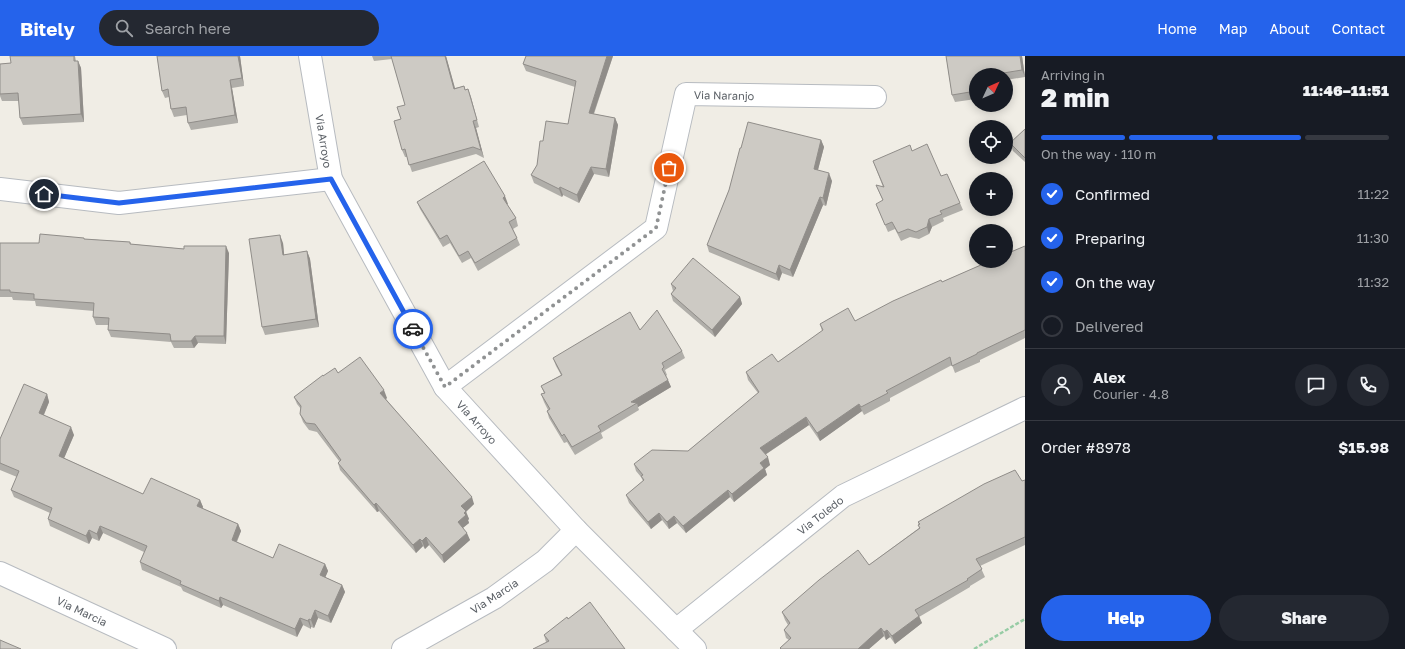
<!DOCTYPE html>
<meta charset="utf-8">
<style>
:root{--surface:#171b24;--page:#242831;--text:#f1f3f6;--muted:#9ea1a6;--line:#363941;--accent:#2563eb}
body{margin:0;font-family:"Golos Text",sans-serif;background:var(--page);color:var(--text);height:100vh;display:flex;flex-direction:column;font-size:15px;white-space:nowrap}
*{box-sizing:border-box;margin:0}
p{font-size:13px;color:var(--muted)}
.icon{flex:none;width:22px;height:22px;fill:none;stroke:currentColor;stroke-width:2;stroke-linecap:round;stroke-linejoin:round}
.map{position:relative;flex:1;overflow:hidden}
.sheet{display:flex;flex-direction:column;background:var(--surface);width:380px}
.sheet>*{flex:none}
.needle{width:26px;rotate:46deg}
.fabs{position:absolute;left:969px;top:12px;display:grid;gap:8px}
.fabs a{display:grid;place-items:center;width:44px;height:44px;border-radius:50%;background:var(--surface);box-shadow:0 2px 10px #0003;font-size:20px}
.pin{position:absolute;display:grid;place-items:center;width:34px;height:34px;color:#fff;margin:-17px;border:2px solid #fff;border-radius:50%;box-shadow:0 1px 4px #0007}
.courier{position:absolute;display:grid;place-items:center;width:40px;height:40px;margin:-20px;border:3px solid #2563eb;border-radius:50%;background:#fff;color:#222;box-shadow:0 1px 5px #0007}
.summary em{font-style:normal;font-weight:800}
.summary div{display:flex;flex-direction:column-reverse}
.summary{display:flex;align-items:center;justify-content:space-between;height:68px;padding:0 16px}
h1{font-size:26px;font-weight:800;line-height:30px}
.bar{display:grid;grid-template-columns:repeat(4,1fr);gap:6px 4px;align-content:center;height:48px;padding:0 16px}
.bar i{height:5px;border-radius:3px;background:var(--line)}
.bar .active{background:var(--accent)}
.bar p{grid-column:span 4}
.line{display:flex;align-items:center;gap:10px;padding:0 16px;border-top:1px solid var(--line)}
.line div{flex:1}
.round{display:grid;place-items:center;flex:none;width:42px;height:42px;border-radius:21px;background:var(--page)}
ol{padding:0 16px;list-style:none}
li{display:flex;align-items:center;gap:12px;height:44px}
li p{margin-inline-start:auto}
li .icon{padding:4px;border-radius:50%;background:var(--accent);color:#fff;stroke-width:4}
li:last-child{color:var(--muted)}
li i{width:22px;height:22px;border:2px solid var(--line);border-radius:50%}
.primary-button{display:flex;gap:8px;margin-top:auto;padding:8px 16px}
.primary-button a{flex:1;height:46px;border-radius:24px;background:var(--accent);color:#fff;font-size:16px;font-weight:800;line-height:46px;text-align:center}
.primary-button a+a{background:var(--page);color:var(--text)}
header{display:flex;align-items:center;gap:24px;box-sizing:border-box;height:56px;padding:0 20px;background:var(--accent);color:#fff}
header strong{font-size:19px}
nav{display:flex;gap:22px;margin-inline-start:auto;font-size:14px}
.search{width:280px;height:36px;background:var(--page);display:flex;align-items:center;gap:10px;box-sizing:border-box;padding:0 14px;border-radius:22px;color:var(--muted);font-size:15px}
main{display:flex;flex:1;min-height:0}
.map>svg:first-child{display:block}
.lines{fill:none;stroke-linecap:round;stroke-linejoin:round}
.minor-casing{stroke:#b7bbc0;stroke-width:24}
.path{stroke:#97cca5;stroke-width:2.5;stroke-dasharray:4 2;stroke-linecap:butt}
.minor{stroke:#fff;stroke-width:22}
.wall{fill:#b0aea9}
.shaded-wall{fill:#908d89}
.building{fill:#cdcac4;stroke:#908d89}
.done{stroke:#909293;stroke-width:4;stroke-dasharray:0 7.2}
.route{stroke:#2563eb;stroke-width:5}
.labels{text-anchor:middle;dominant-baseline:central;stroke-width:3.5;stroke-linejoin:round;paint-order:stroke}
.street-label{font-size:11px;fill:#5c6167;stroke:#fff}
</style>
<header>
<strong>Bitely</strong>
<div class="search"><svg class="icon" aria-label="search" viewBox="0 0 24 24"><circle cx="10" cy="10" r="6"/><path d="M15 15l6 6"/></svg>Search here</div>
<nav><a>Home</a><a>Map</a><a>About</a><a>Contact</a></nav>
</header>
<main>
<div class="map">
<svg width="1025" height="593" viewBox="0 0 1025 593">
<rect width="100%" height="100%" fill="#f0ede5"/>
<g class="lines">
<g class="minor-casing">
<g id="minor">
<polyline points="310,0 331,123 445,331 576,474 695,593"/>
<polyline points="0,133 119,147 331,123"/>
<polyline points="445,331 656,172 686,38 875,41"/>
<polyline points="0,517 165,593"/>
<polyline points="676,574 843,440 1025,352"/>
<polyline points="403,593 494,542 545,505 576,474"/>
</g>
</g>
<polyline class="path" points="974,593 1025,563"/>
<use href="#minor" class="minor"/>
</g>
<g class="wall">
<polygon points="75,0 76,5 78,5 81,12 84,66 23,69 20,62 19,45 2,45 0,40 0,8 11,7"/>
<polygon points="157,0 240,0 244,30 232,32 238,67 191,74 188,67 187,59 174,61 171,53 169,41 165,42 162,35"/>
<polygon points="372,0 446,0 455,32 464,30 465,34 468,33 479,71 476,72 484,102 476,98 412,116 407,101 405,101 402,94 401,63 405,49 392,3 374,5"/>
<polygon points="526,0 613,0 594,58 615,62 618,69 609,121 594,118 579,147 563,139 562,141 534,127 531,119 537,109 543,85 568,68 575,31 526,15 523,8"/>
<polygon points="946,0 1022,0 1025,21 1006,24 1006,19 976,19 976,43 955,46 952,39"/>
<polygon points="1025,73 1025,106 1013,95 1010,87"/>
<polygon points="821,84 824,91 818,114 832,125 826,150 823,149 793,221 782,217 779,225 709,196 707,189 729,134 741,92"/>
<polygon points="912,95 941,120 960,147 963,154 943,162 944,165 932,171 929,178 919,183 910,181 901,185 895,173 888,176 876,148 883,145 876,129 883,131 873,105"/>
<polygon points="417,146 508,148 507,148 516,162 518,170 513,173 517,182 520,189 478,215 471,202 462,207 450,187 443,191 420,153"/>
<polygon points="85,183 130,186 131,188 229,197 226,288 198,287 194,292 174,292 171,286 111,281 108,274 109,269 96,269 93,261 94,255 36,250 35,245 13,244 12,241 0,241 0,187 39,187"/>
<polygon points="283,187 284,199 307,195 310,203 319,271 265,279 262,271"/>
<polygon points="1025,190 1025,282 980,304 980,306 955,317 952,309 890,342 890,345 864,359 862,355 820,385 809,369 765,399 770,409 765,413 767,419 734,446 730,441 686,477 677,467 669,473 662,464 651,473 629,447 626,439 643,425 641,421 636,415 634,408 688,395 758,337 748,324 746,316 778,306 822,275 820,268 855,265 942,226"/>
<polygon points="671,228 740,241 742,248 715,281 673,245 671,238 673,235"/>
<polygon points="640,274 682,295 685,302 665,314 667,319 666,320 671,331 638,351 639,354 601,377 603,382 575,399 567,386 564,387 549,362 547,355 548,354 544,346 541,338 544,337 541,330 561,319 556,310 553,302"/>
<polygon points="338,317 387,342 386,343 474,448 466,455 469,463 468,464 469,467 463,472 470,484 444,507 429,489 425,493 423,490 416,497 379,455 377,456 340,414 338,407 339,405 317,376 309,374 303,366 300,358 301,353 297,348 294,341 324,320"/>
<polygon points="47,338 49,346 44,359 74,379 64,402 143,438 200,444 203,451 202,452 238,468 241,475 237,486 273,502 325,508 328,515 325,521 342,529 345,536 331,567 318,562 314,572 311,571 311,573 303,569 297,581 223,549 221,552 183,535 181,531 142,514 140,506 144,496 103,477 99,485 92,482 89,488 50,470 48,463 50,457 14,441 11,434 17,421 0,414 0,383"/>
<polygon points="1025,424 1025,489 980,510 985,521 970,530 970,531 919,561 922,567 895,588 890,581 886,584 884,580 869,593 781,593 780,592 789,584 786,582 784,574 788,569 785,564 782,556 869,509 919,472 918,466"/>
<polygon points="568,563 625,593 546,586 544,579"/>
</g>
<g class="shaded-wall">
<polygon points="238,0 240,0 244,30 242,22"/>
<polygon points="445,0 446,0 457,40 454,33"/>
<polygon points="607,0 613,0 591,65 589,57"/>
<polygon points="1020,0 1022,0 1025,21 1022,14"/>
<polygon points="78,5 81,12 84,66 81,58"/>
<polygon points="230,24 232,32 238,67 235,59"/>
<polygon points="468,33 471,41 479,71 477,64"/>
<polygon points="615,62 618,69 609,121 606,113"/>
<polygon points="473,65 476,72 484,102 481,94"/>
<polygon points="821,84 824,91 816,121 814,113"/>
<polygon points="591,111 594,118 579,147 577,139"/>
<polygon points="829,117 832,125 826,150 823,142"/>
<polygon points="560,131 563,139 562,141 559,133"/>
<polygon points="505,140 508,148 506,149 503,142"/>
<polygon points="820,141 823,149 793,221 790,214"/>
<polygon points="929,163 932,171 929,178 927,171"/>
<polygon points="280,179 283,187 285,207 283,199"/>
<polygon points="226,190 229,197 226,288 224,280"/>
<polygon points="307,195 310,203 319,271 316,263"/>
<polygon points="779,209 782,217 779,225 776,218"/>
<polygon points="740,241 742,248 715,281 712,274"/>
<polygon points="195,280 198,287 194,292 191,285"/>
<polygon points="668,324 671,331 638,351 637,347 631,346"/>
<polygon points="384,334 387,342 383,345 380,337"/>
<polygon points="47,338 49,346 41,365 39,357"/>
<polygon points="859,348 862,355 820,385 817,377"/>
<polygon points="806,361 809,369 763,400 760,392"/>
<polygon points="71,371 74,379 62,407 59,400"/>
<polygon points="768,401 770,409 765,413 767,419 734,446 732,438 760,407"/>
<polygon points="728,434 730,441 686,477 683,470"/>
<polygon points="472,441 474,448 466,456 469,463 468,464 469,467 460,474 458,466 461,450"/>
<polygon points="200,444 203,451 200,458 197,450"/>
<polygon points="376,447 379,455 377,456 374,449"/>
<polygon points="659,457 662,464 651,473 648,466"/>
<polygon points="674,460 677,467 669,473 667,466"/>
<polygon points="238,468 241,475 234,491 232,484"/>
<polygon points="100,470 103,477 99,485 97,478"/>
<polygon points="89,474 92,482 89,488 86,480"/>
<polygon points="467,477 470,484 444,507 442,499"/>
<polygon points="426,481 429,489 425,493 422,485"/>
<polygon points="420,483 423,490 416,497 413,489"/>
<polygon points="325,508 328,515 323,527 320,519"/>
<polygon points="342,529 345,536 331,567 328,560"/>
<polygon points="220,541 223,549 221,552 219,545"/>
<polygon points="315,554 318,562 314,572 311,564"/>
<polygon points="919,560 922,567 895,588 892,580"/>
<polygon points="300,562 303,569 297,581 295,573"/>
<polygon points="309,563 311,571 311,573 308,565"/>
<polygon points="881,572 884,580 869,593 858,593"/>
<polygon points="887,574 890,581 886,584 884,576"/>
</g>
<g class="building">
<polygon points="10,0 74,0 74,5 78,5 81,58 20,62 18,37 0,38 0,8 11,7"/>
<polygon points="157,0 238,0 242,22 230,24 235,59 188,67 186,51 171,53 168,33 162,35"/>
<polygon points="391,0 445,0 454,33 464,30 465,34 468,33 477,64 473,65 481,94 473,91 409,109 405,93 402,94 394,65 401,63 397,51 405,49"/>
<polygon points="526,0 607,0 589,57 615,62 606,113 591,111 577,139 560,131 559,133 531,119 537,109 540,85 543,85 546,65 568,68 576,25 523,8"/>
<polygon points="946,0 1020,0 1022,14 991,19 976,19 976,35 952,39"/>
<polygon points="748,66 821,84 814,113 829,117 823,142 820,141 790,214 779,209 776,218 707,189 729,134 740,92 741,92"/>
<polygon points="1025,73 1025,102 1010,87"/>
<polygon points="927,88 941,120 947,118 960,147 940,155 942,158 929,163 927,171 916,176 908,173 898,177 892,166 885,169 876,148 883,144 876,129 884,131 873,105 910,89 912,95"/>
<polygon points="484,105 505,140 503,142 516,162 509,166 517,182 475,207 468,195 459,200 447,179 440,183 417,146"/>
<polygon points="40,178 84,182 84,183 130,186 130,188 184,193 184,190 226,190 224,280 195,280 191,285 171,285 170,278 108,274 109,262 93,261 94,247 34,243 34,238 10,236 10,234 0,234 0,187 39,187"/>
<polygon points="280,179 283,199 307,195 316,263 262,271 249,183"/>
<polygon points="1025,190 1025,274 977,297 977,298 952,310 950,301 886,335 888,337 861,351 859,348 817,377 806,361 760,392 768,401 760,407 764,412 732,438 728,434 683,470 674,460 667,466 659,457 648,466 626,439 644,424 641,420 643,419 634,408 652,394 688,395 759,336 746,316 772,298 778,306 823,274 820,268 848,252 855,265 893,245 941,224 942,226 990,205 1006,205 1006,198"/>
<polygon points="693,202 740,241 712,274 671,238 676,232 671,228"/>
<polygon points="657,254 682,295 662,307 664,311 662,313 668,324 631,346 637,347 598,370 601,375 572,391 564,378 562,380 547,355 550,353 541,338 545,337 541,330 562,319 553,302 630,256 640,274"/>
<polygon points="360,301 384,334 380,337 472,441 461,450 466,455 464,457 466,459 458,466 467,477 442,499 426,481 422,485 420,483 413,489 376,447 374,449 338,407 341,404 315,368 306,367 300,358 301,350 294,341 323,319 323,320 335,312 338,317"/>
<polygon points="24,328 47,338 39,357 71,371 59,400 143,438 151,422 200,444 197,450 238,468 232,484 273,502 279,488 325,508 320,519 342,529 328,560 315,554 311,564 309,563 308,565 300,562 295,573 220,541 219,545 180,528 181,525 140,506 147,490 100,470 97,478 89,474 86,480 48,463 52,452 11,434 19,415 0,407 0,383"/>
<polygon points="1015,414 1022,425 1025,424 1025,481 976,503 982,513 967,523 968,524 915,554 919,560 892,580 887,574 884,576 881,572 858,593 781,593 780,592 791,582 784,574 790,567 782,556 819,524 858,494 869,509 920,472 918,469 920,468 918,466 984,428"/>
<polygon points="590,546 625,593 533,593 549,585 544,579 567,561 568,563"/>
<polygon points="0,584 21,593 0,593"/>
</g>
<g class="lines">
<polyline class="done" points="413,273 445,331 656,172 669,112"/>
<polyline class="route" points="44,138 119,147 331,123 413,273"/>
</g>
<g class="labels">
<g class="street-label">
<text transform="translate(724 39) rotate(1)">Via Naranjo</text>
<text transform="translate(324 85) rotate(81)">Via Arroyo</text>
<text transform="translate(477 366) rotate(48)">Via Arroyo</text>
<text transform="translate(820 459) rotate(-38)">Via Toledo</text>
<text transform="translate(494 540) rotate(-33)">Via Marcia</text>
<text transform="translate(82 555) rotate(25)">Via Marcia</text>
</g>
</g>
</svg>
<div class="fabs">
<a><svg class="needle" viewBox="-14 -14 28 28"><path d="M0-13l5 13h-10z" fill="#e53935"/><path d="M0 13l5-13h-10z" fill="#9ea1a6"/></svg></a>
<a><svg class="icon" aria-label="locate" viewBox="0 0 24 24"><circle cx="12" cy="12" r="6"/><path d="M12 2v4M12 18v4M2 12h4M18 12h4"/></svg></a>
<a>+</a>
<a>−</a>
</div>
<div class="pin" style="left:669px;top:112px;background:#ea580c"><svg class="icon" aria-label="bag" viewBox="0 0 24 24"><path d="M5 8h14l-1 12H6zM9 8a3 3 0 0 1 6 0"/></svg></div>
<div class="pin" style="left:44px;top:138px;background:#1f2937"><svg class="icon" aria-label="home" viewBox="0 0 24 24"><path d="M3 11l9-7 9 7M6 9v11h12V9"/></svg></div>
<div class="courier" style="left:413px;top:273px"><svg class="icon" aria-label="car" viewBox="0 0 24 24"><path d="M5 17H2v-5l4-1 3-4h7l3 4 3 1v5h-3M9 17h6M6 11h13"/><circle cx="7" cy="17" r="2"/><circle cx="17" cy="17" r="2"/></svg></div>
</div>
<section class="sheet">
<div class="summary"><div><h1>2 min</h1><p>Arriving in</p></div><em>11:46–11:51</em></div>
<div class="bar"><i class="active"></i><i class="active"></i><i class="active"></i><i></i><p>On the way · 110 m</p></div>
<ol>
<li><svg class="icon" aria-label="check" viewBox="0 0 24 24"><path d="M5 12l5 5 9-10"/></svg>Confirmed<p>11:22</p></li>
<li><svg class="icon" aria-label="check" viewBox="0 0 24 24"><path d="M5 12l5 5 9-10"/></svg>Preparing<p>11:30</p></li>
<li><svg class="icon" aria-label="check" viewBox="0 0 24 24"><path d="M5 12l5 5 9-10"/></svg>On the way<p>11:32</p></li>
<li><i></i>Delivered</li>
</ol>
<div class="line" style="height:72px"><a class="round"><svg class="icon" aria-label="person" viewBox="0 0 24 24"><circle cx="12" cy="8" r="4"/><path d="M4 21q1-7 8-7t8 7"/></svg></a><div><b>Alex</b><p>Courier · 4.8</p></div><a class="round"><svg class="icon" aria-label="chat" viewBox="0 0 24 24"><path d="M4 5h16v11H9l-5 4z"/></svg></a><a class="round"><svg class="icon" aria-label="phone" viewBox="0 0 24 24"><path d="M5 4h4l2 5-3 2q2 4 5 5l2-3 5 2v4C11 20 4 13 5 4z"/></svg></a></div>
<div class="line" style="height:52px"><div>Order #8978</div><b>$15.98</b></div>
<div class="primary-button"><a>Help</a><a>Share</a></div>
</section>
</main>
